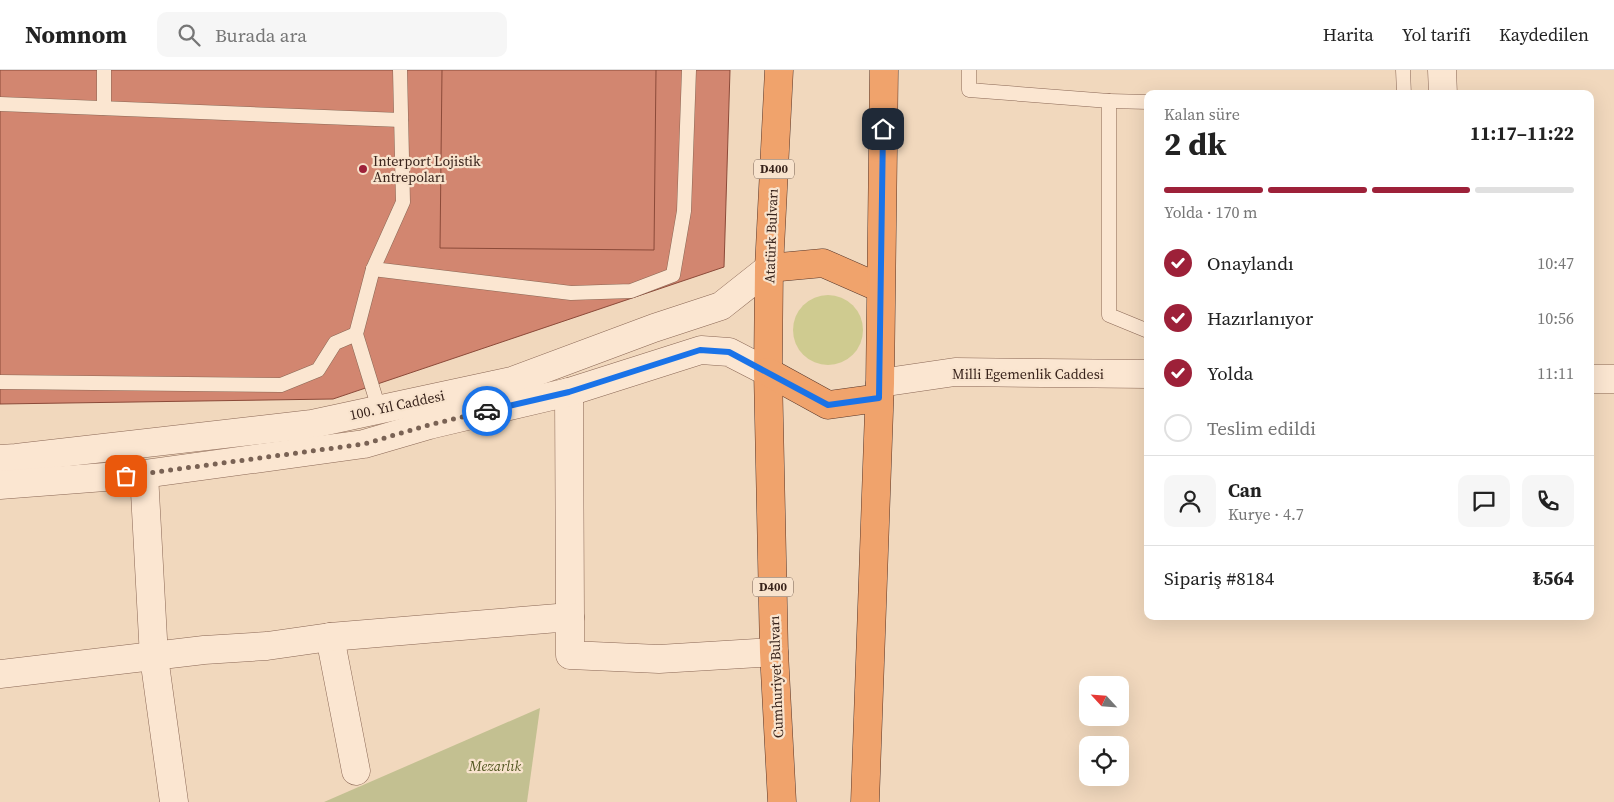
<!DOCTYPE html>
<html lang="tr">
<meta charset="utf-8">
<style>
:root{--surface:#fff;--page:#f6f6f6;--text:#222;--muted:#767676;--line:#e0e0e0;--accent:#9d2139}
body{margin:0;font-family:"Source Serif 4",serif;background:var(--page);color:var(--text);height:100vh;display:flex;flex-direction:column;font-size:19px;white-space:nowrap}
*{box-sizing:border-box;margin:0}
p{font-size:16px;color:var(--muted)}
.icon{flex:none;width:28px;height:28px;fill:none;stroke:currentColor;stroke-width:2;stroke-linecap:round;stroke-linejoin:round}
.map{position:relative;flex:1;overflow:hidden}
.side{position:absolute;left:1144px;top:20px;width:450px;height:530px;display:flex;flex-direction:column;background:var(--surface);border-radius:10px;box-shadow:0 5px 20px #0002}
.side>*{flex:none}
.needle{width:32px;rotate:296deg}
.buttons{position:absolute;left:1079px;top:606px;display:grid;gap:10px}
.buttons a{display:grid;place-items:center;width:50px;height:50px;border-radius:10px;background:var(--surface);box-shadow:0 5px 20px #0002;font-size:25px}
.pin{position:absolute;display:grid;place-items:center;width:42px;height:42px;color:#fff;margin:-21px;border-radius:10px;box-shadow:0 2px 8px #0006}
.courier{position:absolute;display:grid;place-items:center;width:50px;height:50px;margin:-25px;border:4px solid #1a73e8;border-radius:50%;background:#fff;color:#222;box-shadow:0 1px 6px #0007}
.overview em{font-style:normal;font-weight:700}
.overview div{display:flex;flex-direction:column-reverse}
.overview{display:flex;align-items:center;justify-content:space-between;height:85px;padding:0 20px}
h1{font-size:32px;font-weight:700;line-height:38px}
.bar{display:grid;grid-template-columns:repeat(4,1fr);gap:8px 5px;align-content:center;height:60px;padding:0 20px}
.bar i{height:6px;border-radius:4px;background:var(--line)}
.bar .on{background:var(--accent)}
.bar p{grid-column:span 4}
.line{display:flex;align-items:center;gap:12px;padding:0 20px;border-top:1px solid var(--line)}
.line div{flex:1}
.round{display:grid;place-items:center;flex:none;width:52px;height:52px;border-radius:10px;background:var(--page)}
ol{padding:0 20px;list-style:none}
li{display:flex;align-items:center;gap:15px;height:55px}
li p{margin-inline-start:auto}
li .icon{padding:5px;border-radius:50%;background:var(--accent);color:#fff;stroke-width:4}
li:last-child{color:var(--muted)}
li i{width:28px;height:28px;border:2px solid var(--line);border-radius:50%}
header{display:flex;align-items:center;gap:30px;box-sizing:border-box;height:70px;padding:0 25px;background:var(--surface);border-bottom:1px solid var(--line)}
header strong{font-size:24px}
nav{display:flex;gap:28px;margin-inline-start:auto;font-size:18px}
.search{width:350px;height:45px;background:var(--page);display:flex;align-items:center;gap:12px;box-sizing:border-box;padding:0 18px;border-radius:10px;color:var(--muted);font-size:19px}
.map>svg:first-child{display:block}
.green{fill:#cfcb90}
.cemetery{fill:#c3c091}
.building{fill:#d28670;stroke:#8b4a39}
.lines{fill:none;stroke-linecap:round;stroke-linejoin:round}
.service-casing{stroke:#8a6755;stroke-width:15}
.minor-casing{stroke:#8a6755;stroke-width:29}
.tertiary-casing{stroke:#8a6755;stroke-width:29}
.trunk-casing{stroke:#57362a;stroke-width:29}
.service{stroke:#fbe6d1;stroke-width:14}
.minor{stroke:#fbe6d1;stroke-width:28}
.tertiary{stroke:#fbe6d1;stroke-width:28}
.trunk{stroke:#f0a36c;stroke-width:28}
.done{stroke:#796254;stroke-width:5;stroke-dasharray:0 9}
.route{stroke:#1a73e8;stroke-width:6}
.poi-dot{fill:#9d2139;stroke:#f8e3cd;stroke-width:2}
.labels{text-anchor:middle;dominant-baseline:central;stroke-width:4.5;stroke-linejoin:round;paint-order:stroke}
.shield{fill:#f8e3cd;stroke:#725d50;stroke-width:1}
.shield-label{font-size:12px;font-weight:bold;fill:#38231b}
.poi-label{font-size:14px;fill:#38231b;stroke:#f8e3cd;text-anchor:start}
.street-label{font-size:14px;fill:#38231b;stroke:#f8e3cd}
.park-label{font-size:14px;font-style:italic;fill:#525620;stroke:#f8e3cd}
</style>
<header>
<strong>Nomnom</strong>
<div class="search"><svg class="icon" aria-label="search" viewBox="0 0 24 24"><circle cx="10" cy="10" r="6"/><path d="M15 15l6 6"/></svg>Burada ara</div>
<nav><a>Harita</a><a>Yol tarifi</a><a>Kaydedilen</a></nav>
</header>
<div class="map">
<svg width="1614" height="732" viewBox="0 0 1614 732">
<rect width="100%" height="100%" fill="#f1d8bd"/>
<circle class="green" cx="828" cy="260" r="35"/>
<polygon class="cemetery" points="540,638 527,732 324,732"/>
<g class="building">
<polygon points="0,0 730,0 724,197 333,329 0,334"/>
<polygon points="442,0 656,0 654,180 440,178"/>
</g>
<g class="lines">
<g class="service-casing">
<g id="service">
<polyline points="969,0 969,20 1109,31 1109,245 1148,261"/>
<polyline points="1403,0 1404,24"/>
<polyline points="1109,31 1148,32"/>
<polyline points="0,34 401,50"/>
<polyline points="104,38 104,0"/>
<polyline points="373,199 571,223 631,221 673,205 684,141 689,0"/>
<polyline points="0,312 281,315 318,300 335,273 356,264"/>
<polyline points="379,339 356,264 373,199 403,132 400,0"/>
</g>
</g>
<g class="minor-casing">
<g id="minor">
<polyline points="1442,0 1443,24"/>
<polyline points="1590,309 1614,309"/>
<polyline points="880,313 955,302 1148,304"/>
<polyline points="569,322 570,547"/>
<polyline points="144,404 154,587 174,732"/>
<polyline points="330,567 356,701"/>
<polyline points="0,604 204,580 267,576 330,567 570,547 570,585 659,589 774,582"/>
</g>
</g>
<g class="tertiary-casing">
<g id="tertiary">
<polyline points="0,389 16,388 312,354 512,311 654,258 721,236 769,198"/>
<polyline points="0,415 144,404 364,374 429,355 569,322 701,280 729,282 768,302"/>
</g>
</g>
<g class="trunk-casing">
<g id="trunk">
<polyline points="779,0 769,198 768,302 774,582 782,732"/>
<polyline points="769,198 823,193 880,218"/>
<polyline points="768,302 828,335 879,328"/>
<polyline points="865,732 880,313 884,0"/>
</g>
</g>
<use href="#service" class="service"/>
<use href="#minor" class="minor"/>
<use href="#tertiary" class="tertiary"/>
<use href="#trunk" class="trunk"/>
</g>
<g class="lines">
<polyline class="done" points="126,406 364,374 429,355 487,341"/>
<polyline class="route" points="487,341 569,322 700,280 729,282 828,335 879,328 883,59"/>
</g>
<circle class="poi-dot" cx="363" cy="99" r="5"/>
<g class="labels">
<g class="shield">
<rect x="754" y="89.5" width="40" height="19" rx="4"/>
<rect x="753" y="507.5" width="40" height="19" rx="4"/>
</g>
<g class="shield-label">
<text x="774" y="99">D400</text>
<text x="773" y="517">D400</text>
</g>
<g class="poi-label">
<text x="373" y="91">Interport Lojistik<tspan x="373" dy="16">Antrepoları</tspan></text>
</g>
<g class="street-label">
<text transform="translate(771 166) rotate(-88)">Atatürk Bulvarı</text>
<text x="1028" y="304">Milli Egemenlik Caddesi</text>
<text transform="translate(397 335) rotate(-12)">100. Yıl Caddesi</text>
<text transform="translate(776 607) rotate(-92)">Cumhuriyet Bulvarı</text>
</g>
<g class="park-label">
<text x="495" y="696">Mezarlık</text>
</g>
</g>
</svg>
<div class="buttons">
<a><svg class="needle" viewBox="-14 -14 28 28"><path d="M0-13l5 13h-10z" fill="#e53935"/><path d="M0 13l5-13h-10z" fill="#767676"/></svg></a>
<a><svg class="icon" aria-label="locate" viewBox="0 0 24 24"><circle cx="12" cy="12" r="6"/><path d="M12 2v4M12 18v4M2 12h4M18 12h4"/></svg></a>
</div>
<div class="pin" style="left:126px;top:406px;background:#ea580c"><svg class="icon" aria-label="bag" viewBox="0 0 24 24"><path d="M5 8h14l-1 12H6zM9 8a3 3 0 0 1 6 0"/></svg></div>
<div class="pin" style="left:883px;top:59px;background:#1f2937"><svg class="icon" aria-label="home" viewBox="0 0 24 24"><path d="M3 11l9-7 9 7M6 9v11h12V9"/></svg></div>
<div class="courier" style="left:487px;top:341px"><svg class="icon" aria-label="car" viewBox="0 0 24 24"><path d="M5 17H2v-5l4-1 3-4h7l3 4 3 1v5h-3M9 17h6M6 11h13"/><circle cx="7" cy="17" r="2"/><circle cx="17" cy="17" r="2"/></svg></div>
<section class="side">
<div class="overview"><div><h1>2 dk</h1><p>Kalan süre</p></div><em>11:17–11:22</em></div>
<div class="bar"><i class="on"></i><i class="on"></i><i class="on"></i><i></i><p>Yolda · 170 m</p></div>
<ol>
<li><svg class="icon" aria-label="check" viewBox="0 0 24 24"><path d="M5 12l5 5 9-10"/></svg>Onaylandı<p>10:47</p></li>
<li><svg class="icon" aria-label="check" viewBox="0 0 24 24"><path d="M5 12l5 5 9-10"/></svg>Hazırlanıyor<p>10:56</p></li>
<li><svg class="icon" aria-label="check" viewBox="0 0 24 24"><path d="M5 12l5 5 9-10"/></svg>Yolda<p>11:11</p></li>
<li><i></i>Teslim edildi</li>
</ol>
<div class="line" style="height:90px"><a class="round"><svg class="icon" aria-label="person" viewBox="0 0 24 24"><circle cx="12" cy="8" r="4"/><path d="M4 21q1-7 8-7t8 7"/></svg></a><div><b>Can</b><p>Kurye · 4.7</p></div><a class="round"><svg class="icon" aria-label="chat" viewBox="0 0 24 24"><path d="M4 5h16v11H9l-5 4z"/></svg></a><a class="round"><svg class="icon" aria-label="phone" viewBox="0 0 24 24"><path d="M5 4h4l2 5-3 2q2 4 5 5l2-3 5 2v4C11 20 4 13 5 4z"/></svg></a></div>
<div class="line" style="height:65px"><div>Sipariş #8184</div><b>₺564</b></div>
</section>
</div>
